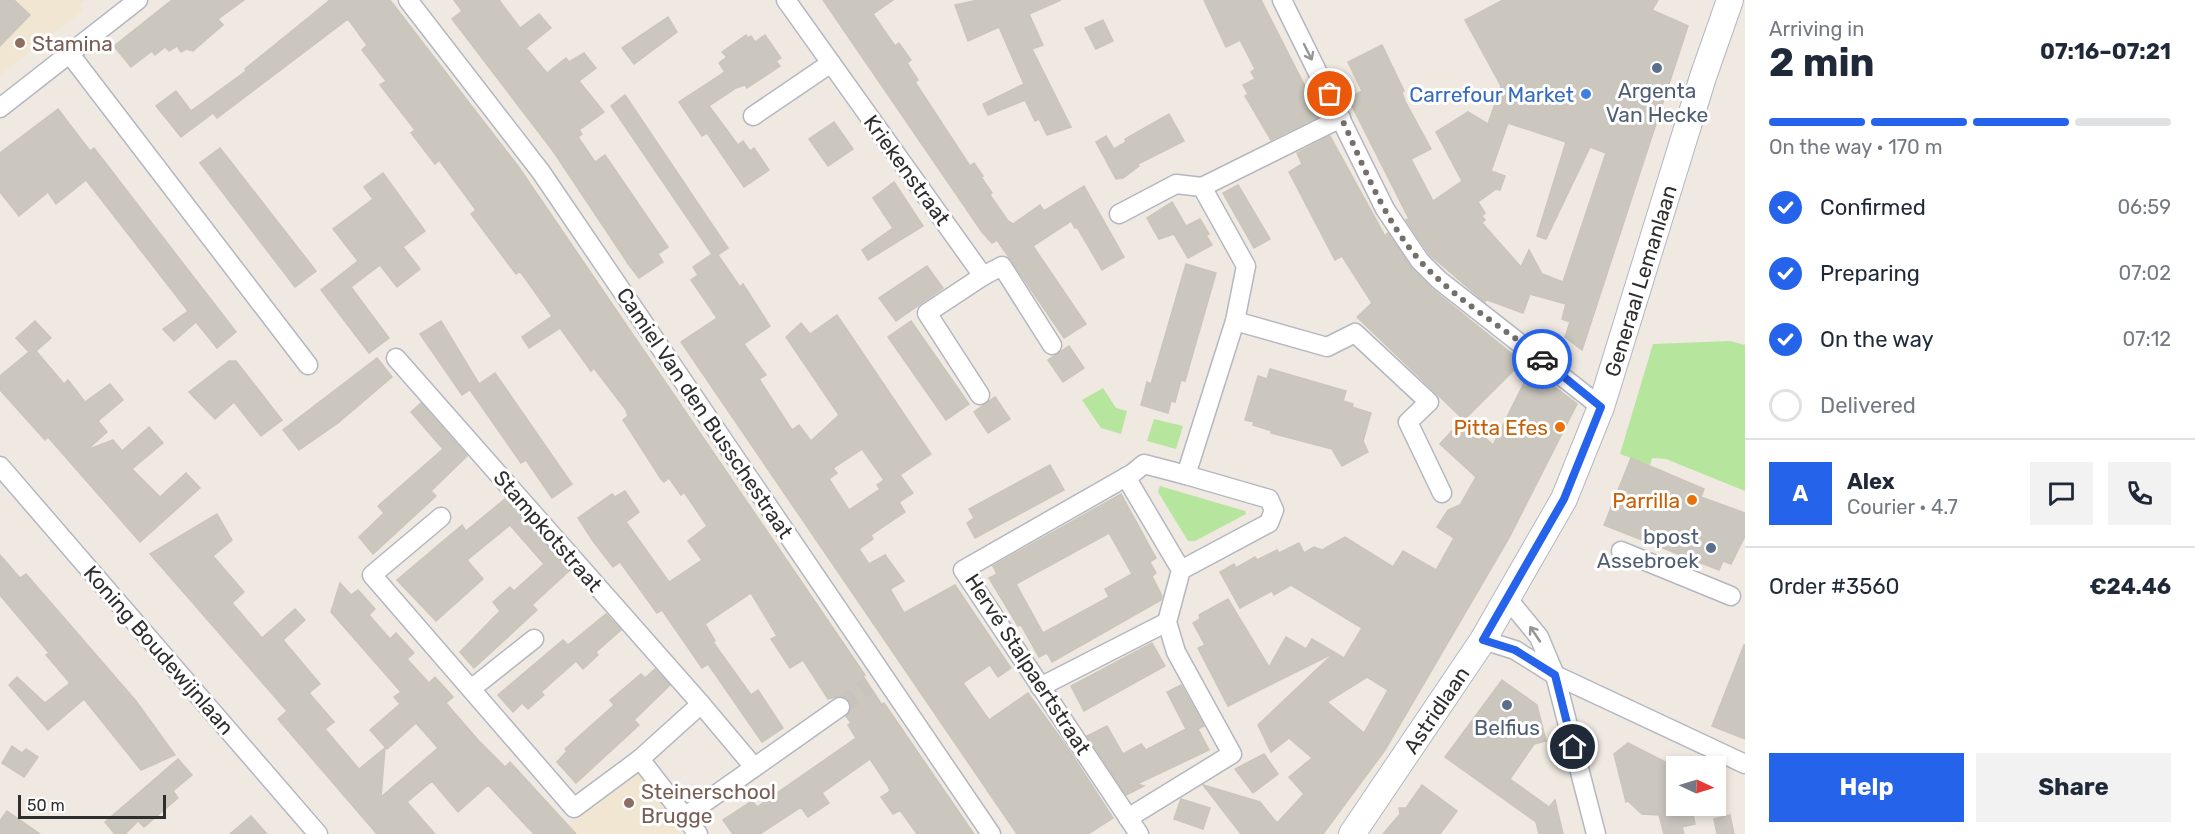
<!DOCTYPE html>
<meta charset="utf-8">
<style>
:root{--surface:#fff;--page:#f2f2f3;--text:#1f2937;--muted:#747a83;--line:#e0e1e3;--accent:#2563eb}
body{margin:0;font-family:Rubik,sans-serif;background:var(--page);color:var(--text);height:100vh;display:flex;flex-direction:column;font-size:22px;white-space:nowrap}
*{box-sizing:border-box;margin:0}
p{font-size:20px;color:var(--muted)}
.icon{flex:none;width:33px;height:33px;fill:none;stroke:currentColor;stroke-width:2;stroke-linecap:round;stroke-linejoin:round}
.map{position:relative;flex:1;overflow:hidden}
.sheet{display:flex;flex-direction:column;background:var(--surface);width:450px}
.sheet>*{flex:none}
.needle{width:39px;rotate:94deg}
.fabs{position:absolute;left:1666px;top:756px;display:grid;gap:12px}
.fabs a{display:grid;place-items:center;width:60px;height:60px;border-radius:0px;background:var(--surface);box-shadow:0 3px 9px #0003;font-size:30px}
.scale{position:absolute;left:18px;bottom:15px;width:148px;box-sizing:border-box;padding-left:6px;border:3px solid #2e2e2e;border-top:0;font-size:16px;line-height:21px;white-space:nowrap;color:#2e2e2e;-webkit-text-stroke:4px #fff;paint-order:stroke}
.pin{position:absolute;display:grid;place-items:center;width:51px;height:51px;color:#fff;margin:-26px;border:3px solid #fff;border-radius:50%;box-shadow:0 2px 6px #0007}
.courier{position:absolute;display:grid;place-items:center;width:60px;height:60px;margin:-30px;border:4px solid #2563eb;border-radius:50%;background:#fff;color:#222;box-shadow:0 2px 8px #0007}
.summary em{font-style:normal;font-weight:700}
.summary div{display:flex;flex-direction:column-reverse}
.summary{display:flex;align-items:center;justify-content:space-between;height:102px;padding:0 24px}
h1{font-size:39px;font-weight:700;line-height:45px}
.bar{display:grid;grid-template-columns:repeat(4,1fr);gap:9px 6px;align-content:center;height:72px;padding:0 24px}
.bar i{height:8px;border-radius:4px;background:var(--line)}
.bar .active{background:var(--accent)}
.bar p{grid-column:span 4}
.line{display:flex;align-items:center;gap:15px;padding:0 24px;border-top:2px solid var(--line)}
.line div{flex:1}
.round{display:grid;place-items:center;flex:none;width:63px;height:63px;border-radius:0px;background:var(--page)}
ol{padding:0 24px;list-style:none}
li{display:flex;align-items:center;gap:18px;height:66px}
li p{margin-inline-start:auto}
li .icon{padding:6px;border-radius:50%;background:var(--accent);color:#fff;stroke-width:4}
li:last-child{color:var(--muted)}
li i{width:33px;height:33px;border:3px solid var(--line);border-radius:50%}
.action{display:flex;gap:12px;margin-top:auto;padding:12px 24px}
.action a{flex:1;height:69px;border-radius:0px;background:var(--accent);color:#fff;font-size:24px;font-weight:700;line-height:69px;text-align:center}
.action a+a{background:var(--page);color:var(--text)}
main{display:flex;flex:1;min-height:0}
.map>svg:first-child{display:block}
.education{fill:#f0e6d1}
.green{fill:#b6e59e}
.building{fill:#cbc7bf;stroke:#cbc5ba;stroke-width:1.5;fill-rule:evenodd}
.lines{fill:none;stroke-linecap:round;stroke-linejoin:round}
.street-tunnel{stroke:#c8c4bd;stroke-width:18;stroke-dasharray:18 9;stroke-linecap:butt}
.street-casing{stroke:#b4b7c1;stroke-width:21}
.secondary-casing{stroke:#b4b7c1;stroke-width:28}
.street{stroke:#fff;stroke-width:18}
.secondary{stroke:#fff;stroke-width:26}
.oneway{stroke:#969696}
.done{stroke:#726f6d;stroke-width:6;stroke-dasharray:0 10.8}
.route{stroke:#2563eb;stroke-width:8}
.education-dot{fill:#8d6e63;stroke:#fff;stroke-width:2}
.service-dot{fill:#5c6f8a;stroke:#fff;stroke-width:2}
.shop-dot{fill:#3f7fe0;stroke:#fff;stroke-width:2}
.food-dot{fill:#e8710a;stroke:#fff;stroke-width:2}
.labels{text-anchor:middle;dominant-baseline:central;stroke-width:6;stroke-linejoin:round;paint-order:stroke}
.education-label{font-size:21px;fill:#785e54;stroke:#fff;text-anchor:start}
.service-label{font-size:21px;fill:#4e5e75;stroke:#fff}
.shop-label{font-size:21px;fill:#366cbe;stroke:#fff;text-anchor:end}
.street-label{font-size:21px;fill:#2e2e2e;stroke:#fff}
.food-label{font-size:21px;fill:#c56008;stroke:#fff;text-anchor:end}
</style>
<main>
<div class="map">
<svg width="1745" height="834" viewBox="0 0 1745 834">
<rect width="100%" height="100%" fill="#efe9e1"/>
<g class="education">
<polygon points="0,0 85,0 80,4 82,11 0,75"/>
<polygon points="639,771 681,834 557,834"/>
</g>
<g class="green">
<polygon points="1730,341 1745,345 1745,491 1666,459 1652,458 1650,465 1620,454 1653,344"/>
<polygon points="1103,388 1116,408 1127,411 1121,434 1101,428 1082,400"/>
<polygon points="1154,419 1183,426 1176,449 1147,441"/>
<polygon points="1160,486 1245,511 1246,514 1195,541 1188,541 1158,492"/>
</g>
<g class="building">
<polygon points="0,0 14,0 30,15 0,46"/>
<polygon points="172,0 244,0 218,19 223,25 193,51 186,49 181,52 177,46 169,51 165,47 155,55 152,51 131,67 114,46"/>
<polygon points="330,0 390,0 518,166 865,675 863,676 882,705 884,703 974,834 917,834 900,810 893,814 881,797 890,791 888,786 870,759 822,793 829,803 808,817 801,807 760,834 733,834 723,820 752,801 757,807 856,738 848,725 851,723 846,716 850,711 849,701 840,696 828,699 803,660 790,668 771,639 777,636 751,593 705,624 715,641 713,642 751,695 758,690 783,728 762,742 708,664 702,668 662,610 657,613 620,562 613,567 593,541 578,518 612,494 615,497 625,491 639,512 626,522 669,582 702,560 688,541 707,526 684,492 681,495 669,478 664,482 661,479 623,420 628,416 626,410 594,368 591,371 560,328 529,348 522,337 552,316 522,274 519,272 516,274 471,214 476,210 439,160 435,164 411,133 415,130 380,85 386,81 362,50 367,45 348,19 217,118 213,113 181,137 156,106 176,91 191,111 246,71 245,69"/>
<polygon points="454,0 499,0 520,28 539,14 551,28 526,48 547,73 566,58 569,62 584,53 596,68 579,81 604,112 579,130 582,134 578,137 595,162 605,155 668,247 658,254 663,262 639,278 629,265 553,151 452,19 462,11"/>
<polygon points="823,0 893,0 873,14 895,46 899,43 911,60 907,63 918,80 915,82 970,166 974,163 983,176 981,177 992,193 990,195 1008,221 1013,224 1040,205 1044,211 1084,186 1124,257 1102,270 1077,227 1075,228 1071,221 1033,246 1086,324 1064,338 997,240 992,243 982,232"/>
<polygon points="978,0 1061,0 1029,14 1043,45 1032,49 1071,127 1047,135 1039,119 1035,121 1025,100 988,115 983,104 1024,84 999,27 968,41 955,5"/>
<polygon points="1204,0 1261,0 1320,116 1271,140 1245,96 1248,94 1243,85 1255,79 1251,72 1255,69 1240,40 1226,47"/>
<path d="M1503,0H1658L1652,10L1688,26L1582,350L1565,337L1570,322L1562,319L1566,304L1530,294L1523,313L1485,299V302L1429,254L1406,220L1409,219L1348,98L1362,91L1348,62L1382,45L1404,91L1402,92L1405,101L1431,149L1411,159L1433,201L1462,181L1436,132L1468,112L1488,124L1501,86L1465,20ZM1508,123L1566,142L1537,236L1546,239L1590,147L1606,153L1563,282L1542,274L1529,250L1521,267L1482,223L1485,220L1482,216L1485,213L1478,202L1496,189L1500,190L1505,176L1491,171Z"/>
<polygon points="668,17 677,32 634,64 622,48"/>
<polygon points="1103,20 1113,41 1096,49 1085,28"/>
<polygon points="746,35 748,38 751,36 755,42 765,35 781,58 776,61 780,66 747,88 745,85 736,88 709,106 738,145 743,141 750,151 754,148 769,170 744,187 707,133 702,136 679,102 725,72 719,63 727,57 722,52"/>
<path d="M625,95L728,248L718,255L740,287L743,284L770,326L744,344L766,375L759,379L792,430L799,425L811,441L839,415L786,337L801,323L810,334L837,315L931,454L900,475L913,493L899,502L905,512L871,535L873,539L859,549L869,564L885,555L904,581L890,589L904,613L955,585L1011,668L998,677L990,665L963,683L989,720L1028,693L1069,750L1113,818L1088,834H1017L681,342L717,318L691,280L698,275L693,267L712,254L611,106ZM862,449L884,480L877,485L880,489L849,510L829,479L837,473L833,468Z"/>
<polygon points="58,109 90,151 94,148 236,332 217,348 196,322 174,341 163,329 188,311 86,180 56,204 48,192 19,216 0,192 0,153"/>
<polygon points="1169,114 1184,141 1138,164 1139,166 1123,178 1116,179 1096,142 1106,136 1114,149 1126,142 1125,139"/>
<polygon points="834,122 853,149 828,166 809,139"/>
<path d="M1330,136L1385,236L1388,233L1412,269L1432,289L1522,362L1465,419L1493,445L1531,369L1577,404L1509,538L1385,750L1323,834H1241L1203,785L1260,802L1277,823L1304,794L1289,777L1312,758L1289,738L1271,752L1258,725L1334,653L1228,706L1198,648L1205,645L1193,623L1200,619L1199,615L1228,599L1269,667L1286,637L1306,649L1312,639L1344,658L1362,628L1291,585L1274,595L1272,591L1240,608L1220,572L1234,564L1236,568L1255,557L1257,560L1277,550L1279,553L1299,543L1304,553L1314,547L1322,550L1345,537L1393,567L1403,551L1436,570L1454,538L1437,527L1448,510L1460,505L1476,477L1440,444L1463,419L1357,317L1372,303L1342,256L1335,260L1289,172L1302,164L1297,153ZM1367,677L1388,690L1364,733L1327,702Z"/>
<polygon points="220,148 316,271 295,287 200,163"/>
<polygon points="383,173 425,231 403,247 420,269 397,287 380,265 351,287 389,338 369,353 321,290 358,261 333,229 373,199 364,187"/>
<polygon points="894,182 923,226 868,260 862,250 893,228 873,198"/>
<polygon points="1238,185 1270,239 1254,248 1223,193"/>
<polygon points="1172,202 1186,226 1200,219 1209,234 1206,235 1212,245 1188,258 1174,234 1159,239 1147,218"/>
<polygon points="1186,264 1216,273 1185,381 1181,380 1175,402 1171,401 1168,413 1141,405 1147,382 1151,384"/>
<polygon points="927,266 943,288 896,321 879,298"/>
<polygon points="35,321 51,338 36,351 64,384 68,380 85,402 110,384 123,400 98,421 107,432 87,450 113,440 122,451 149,427 163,443 132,469 160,497 186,473 200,488 140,542 48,437 45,440 0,390 0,376 29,352 16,338"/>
<polygon points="441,321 479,384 495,373 572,484 552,498 526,460 521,463 470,390 477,385 462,395 420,334"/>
<polygon points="911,321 969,404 946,420 888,337"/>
<polygon points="1069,346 1084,368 1063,382 1048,360"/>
<polygon points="377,358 392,377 338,423 299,450 283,430"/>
<polygon points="229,361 236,361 282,420 261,436 234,402 215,419 189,392"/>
<polygon points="1270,369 1346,391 1343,401 1353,404 1352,407 1371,413 1363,441 1368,452 1342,466 1332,449 1271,433 1272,431 1253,425 1254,422 1245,420 1258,376 1267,379"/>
<polygon points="995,397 1010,419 988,433 974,412"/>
<polygon points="421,403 467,456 431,491 436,496 373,554 359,537 384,513 378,506 443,449 411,412"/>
<polygon points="1631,458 1704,489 1701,497 1745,513 1745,536 1731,564 1723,561 1719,570 1604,525"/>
<polygon points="1050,465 1064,490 975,538 967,523 974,518 969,509"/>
<path d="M1121,494L1156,558L1150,562L1156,573L1152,576L1162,596L1161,600L1052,662L1047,653L1039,657L1021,625L1018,626L989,578L997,574L993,566ZM1109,533L1132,574L1105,589L1109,597L1043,633L1016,584Z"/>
<polygon points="505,499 569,571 532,605 537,610 474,668 460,652 500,611 493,602 510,587 514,591 544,564 510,525 467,560 483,579 436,621 397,580 462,525 466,531"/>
<polygon points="217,514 232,540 213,556 244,592 232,603 262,638 295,609 305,620 283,640 320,684 309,693 334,722 325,729 359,769 385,748 381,797 438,748 416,723 387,749 370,730 400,704 394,697 401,692 331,612 340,583 351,595 358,590 375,609 369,615 390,639 396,633 414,653 407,659 429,683 435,677 453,697 446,703 478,740 505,767 510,762 576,834 534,834 488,785 458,812 432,781 407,802 435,834 377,834 278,719 287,711 150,554"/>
<polygon points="0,555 20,578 26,574 136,701 175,755 141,770 84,699 48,730 9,685 17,677 45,703 70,683 46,655 49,653 0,595"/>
<polygon points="606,614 621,630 596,652 598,655 583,669 576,661 541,692 544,695 528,709 522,703 513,712 498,695 563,640 568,645"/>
<polygon points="1152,643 1165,666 1084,711 1071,686"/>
<polygon points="1744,645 1745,645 1745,739 1712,726"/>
<polygon points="655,669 670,685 634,720 639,725 576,783 557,762 567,751 565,749 614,705 610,700 641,674 645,678"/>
<polygon points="1502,680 1537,705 1546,741 1534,744 1510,779 1549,807 1555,800 1563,834 1539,834 1536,822 1445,757"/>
<polygon points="1181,685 1204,726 1198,729 1209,750 1137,784 1144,786 1126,795 1087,736 1107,726 1123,754 1141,744 1146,750 1186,729 1167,692"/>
<polygon points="1628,743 1677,768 1677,806 1691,806 1695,824 1682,827 1684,834 1664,834 1659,815 1642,814 1628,801 1626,802 1614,754"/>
<polygon points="12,746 22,753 26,749 38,757 24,777 2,763"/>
<polygon points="1264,754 1278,774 1253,793 1235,769"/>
<polygon points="178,759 192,775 173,791 178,798 144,827 138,821 125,834 115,834 105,822"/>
<polygon points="1422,785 1457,811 1440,834 1383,834 1400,814 1399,808 1406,808"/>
<polygon points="1181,799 1210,808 1203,829 1174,819"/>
<polygon points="7,811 40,834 0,834 0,821"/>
<polygon points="1730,815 1734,834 1717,834 1714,819"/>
<polygon points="251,816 267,834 230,834"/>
</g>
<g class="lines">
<polyline class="street-tunnel" points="840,707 869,685"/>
<g class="street-casing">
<g id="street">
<polyline points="408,0 541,172 991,834"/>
<polyline points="786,0 983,276 1002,266 1052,345"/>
<polyline points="1282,0 1385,209 1420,261 1439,280 1601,407"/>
<polyline points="69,53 308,365"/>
<polyline points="0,108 138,0"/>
<polyline points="753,116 831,63"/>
<polyline points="1202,187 1341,118"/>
<polyline points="1119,214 1176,184 1202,187 1246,266 1235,321 1186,475 1144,464 1133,473 963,570 1139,834"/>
<polyline points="1235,321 1327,347 1355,333 1429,402 1408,422 1442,493"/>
<polyline points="396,358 701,704"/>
<polyline points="980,395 927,313 983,276"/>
<polyline points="0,466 318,834"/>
<polyline points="1126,477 1181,570 1167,622 1176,652 1232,754 1128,818"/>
<polyline points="441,517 372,575 574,808 640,759 698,834"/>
<polyline points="1621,551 1731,596"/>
<polyline points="1181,570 1269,523 1274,510 1269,499 1186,475"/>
<polyline points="1507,598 1539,637 1555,675 1596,834"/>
<polyline points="1483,640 1515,650 1555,675 1745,764"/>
<polyline points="1040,687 1167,622"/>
<polyline points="471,689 534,639"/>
<polyline points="640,759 701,704 754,767"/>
<polyline points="684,817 840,707"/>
</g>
</g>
<g class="secondary-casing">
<g id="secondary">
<path id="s1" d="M1352,834L1483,640L1564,499L1601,407L1703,77L1730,0"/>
</g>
</g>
<use href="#street" class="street"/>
<use href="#secondary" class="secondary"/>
</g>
<defs><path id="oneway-shaft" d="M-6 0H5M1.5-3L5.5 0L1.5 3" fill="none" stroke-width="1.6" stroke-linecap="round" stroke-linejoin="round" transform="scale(1.5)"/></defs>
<g class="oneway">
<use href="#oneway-shaft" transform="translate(1308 52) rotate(63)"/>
<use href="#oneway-shaft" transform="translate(1535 634) rotate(-124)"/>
</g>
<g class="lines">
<path class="done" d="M1330,94C1358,150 1379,215 1421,262C1456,300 1503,327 1542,359"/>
<polyline class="route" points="1542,359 1601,407 1564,499 1483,640 1515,650 1555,675 1573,747"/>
</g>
<g class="education-dot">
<circle cx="20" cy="43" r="6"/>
<circle cx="629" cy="803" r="6"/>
</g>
<g class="service-dot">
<circle cx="1657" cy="68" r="6"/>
<circle cx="1711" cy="548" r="6"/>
<circle cx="1507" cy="705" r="6"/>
</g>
<circle class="shop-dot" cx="1586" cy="94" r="6"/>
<g class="food-dot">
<circle cx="1560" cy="427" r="6"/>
<circle cx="1692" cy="500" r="6"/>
</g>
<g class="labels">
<g class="education-label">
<text x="32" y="43">Stamina</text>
<text x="641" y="791">Steinerschool<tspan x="641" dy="24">Brugge</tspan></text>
</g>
<g class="service-label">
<text x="1657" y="90">Argenta<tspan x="1657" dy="24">Van Hecke</tspan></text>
<text x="1699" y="536" text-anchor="end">bpost<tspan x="1699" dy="24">Assebroek</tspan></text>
<text x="1507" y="727">Belfius</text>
</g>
<g class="shop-label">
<text x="1574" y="94">Carrefour Market</text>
</g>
<g class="street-label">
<text transform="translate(907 170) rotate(54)">Kriekenstraat</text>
<text stroke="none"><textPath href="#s1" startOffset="628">Generaal Lemanlaan</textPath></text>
<text transform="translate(705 413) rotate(56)">Camiel Van den Busschestraat</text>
<text transform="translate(548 531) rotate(49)">Stampkotstraat</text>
<text transform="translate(159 650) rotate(49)">Koning Boudewijnlaan</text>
<text transform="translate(1028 664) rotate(57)">Hervé Stalpaertstraat</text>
<text stroke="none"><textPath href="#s1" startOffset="150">Astridlaan</textPath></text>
</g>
<g class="food-label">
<text x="1548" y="427">Pitta Efes</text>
<text x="1680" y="500">Parrilla</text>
</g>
</g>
</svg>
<div class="fabs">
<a><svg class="needle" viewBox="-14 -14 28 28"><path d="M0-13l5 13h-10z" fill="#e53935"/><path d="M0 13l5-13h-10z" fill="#747a83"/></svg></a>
</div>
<div class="scale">50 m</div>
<div class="pin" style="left:1330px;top:94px;background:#ea580c"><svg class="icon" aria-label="bag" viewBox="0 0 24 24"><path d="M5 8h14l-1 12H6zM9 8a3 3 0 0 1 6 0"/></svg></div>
<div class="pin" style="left:1573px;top:747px;background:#1f2937"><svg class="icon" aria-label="home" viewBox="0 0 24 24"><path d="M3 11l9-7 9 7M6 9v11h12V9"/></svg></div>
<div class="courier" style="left:1542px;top:359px"><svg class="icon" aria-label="car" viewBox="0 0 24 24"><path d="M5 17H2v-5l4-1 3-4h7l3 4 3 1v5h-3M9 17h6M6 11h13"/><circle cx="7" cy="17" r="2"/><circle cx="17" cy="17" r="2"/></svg></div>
</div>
<section class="sheet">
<div class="summary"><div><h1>2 min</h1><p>Arriving in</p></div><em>07:16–07:21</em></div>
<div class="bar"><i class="active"></i><i class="active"></i><i class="active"></i><i></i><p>On the way · 170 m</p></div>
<ol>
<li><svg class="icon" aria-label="check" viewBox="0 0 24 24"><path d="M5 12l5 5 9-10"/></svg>Confirmed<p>06:59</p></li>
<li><svg class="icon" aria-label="check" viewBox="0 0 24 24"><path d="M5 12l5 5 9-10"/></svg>Preparing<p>07:02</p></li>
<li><svg class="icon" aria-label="check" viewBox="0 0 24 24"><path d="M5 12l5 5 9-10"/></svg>On the way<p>07:12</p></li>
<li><i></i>Delivered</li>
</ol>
<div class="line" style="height:108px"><b class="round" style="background:var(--accent);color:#fff">A</b><div><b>Alex</b><p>Courier · 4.7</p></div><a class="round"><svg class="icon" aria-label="chat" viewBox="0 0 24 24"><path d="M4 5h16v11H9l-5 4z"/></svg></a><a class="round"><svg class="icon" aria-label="phone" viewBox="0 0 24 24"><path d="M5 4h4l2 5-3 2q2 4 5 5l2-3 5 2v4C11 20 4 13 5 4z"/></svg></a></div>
<div class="line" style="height:78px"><div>Order #3560</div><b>€24.46</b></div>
<div class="action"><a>Help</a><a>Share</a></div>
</section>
</main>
